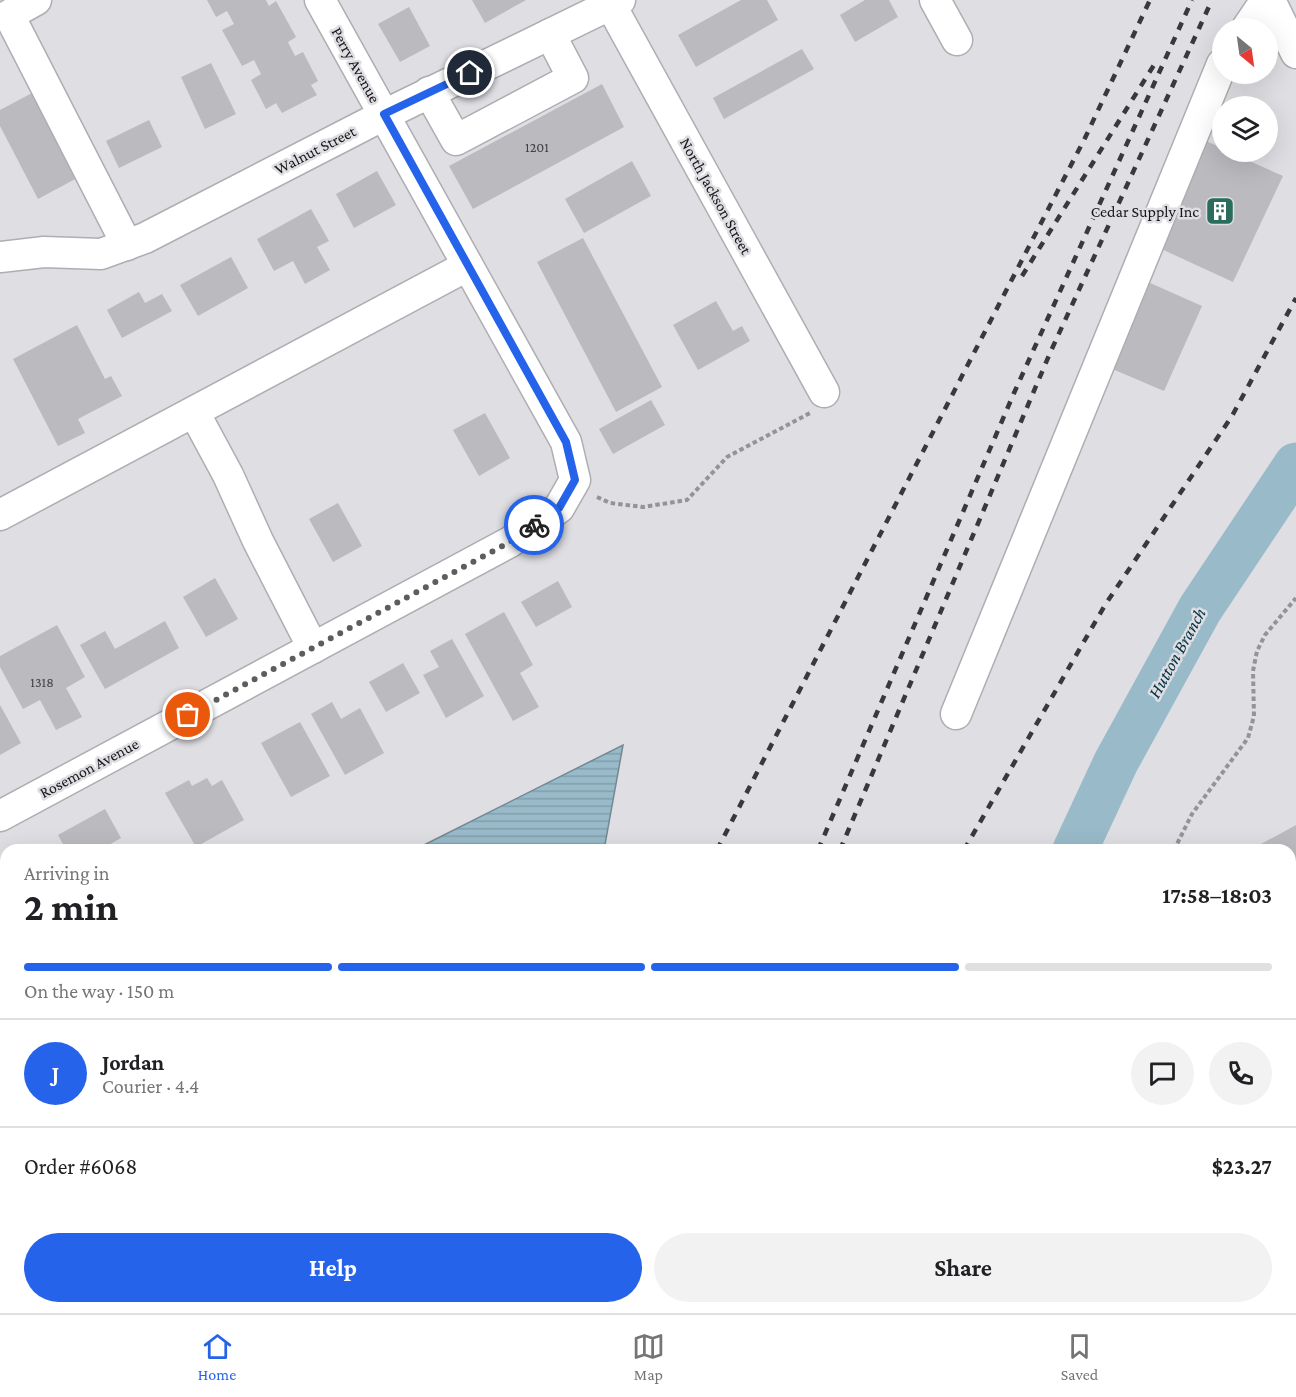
<!DOCTYPE html>
<meta charset="utf-8">
<style>
:root{--surface:#fff;--page:#f2f2f2;--text:#202124;--muted:#757577;--line:#e0e0e0;--accent:#2563eb}
body{margin:0;font-family:"Crimson Pro",serif;background:var(--page);color:var(--text);height:100vh;display:flex;flex-direction:column;font-size:22px;white-space:nowrap}
*{box-sizing:border-box;margin:0}
p{font-size:20px;color:var(--muted)}
.icon{flex:none;width:33px;height:33px;fill:none;stroke:currentColor;stroke-width:2;stroke-linecap:round;stroke-linejoin:round}
.map{position:relative;flex:1;overflow:hidden}
.panel{position:absolute;left:0px;top:844px;width:1296px;height:470px;display:flex;flex-direction:column;background:var(--surface);border-radius:18px 18px 0 0;box-shadow:0 6px 24px #0002}
.panel>*{flex:none}
.needle{width:39px;rotate:151deg}
.buttons{position:absolute;left:1212px;top:18px;display:grid;gap:12px}
.buttons a{display:grid;place-items:center;width:66px;height:66px;border-radius:50%;background:var(--surface);box-shadow:0 6px 24px #0002;font-size:30px}
.pin{position:absolute;display:grid;place-items:center;width:51px;height:51px;color:#fff;margin:-26px;border:3px solid #fff;border-radius:50%;box-shadow:0 2px 6px #0007}
.courier{position:absolute;display:grid;place-items:center;width:60px;height:60px;margin:-30px;border:4px solid #2563eb;border-radius:50%;background:#fff;color:#222;box-shadow:0 2px 8px #0007}
.headline em{font-style:normal;font-weight:700}
.headline div{display:flex;flex-direction:column-reverse}
.headline{display:flex;align-items:center;justify-content:space-between;height:102px;padding:0 24px}
h1{font-size:39px;font-weight:700;line-height:45px}
.bar{display:grid;grid-template-columns:repeat(4,1fr);gap:9px 6px;align-content:center;height:72px;padding:0 24px}
.bar i{height:8px;border-radius:4px;background:var(--line)}
.bar .selected{background:var(--accent)}
.bar p{grid-column:span 4}
.line{display:flex;align-items:center;gap:15px;padding:0 24px;border-top:2px solid var(--line)}
.line div{flex:1}
.round{display:grid;place-items:center;flex:none;width:63px;height:63px;border-radius:32px;background:var(--page)}
.action{display:flex;gap:12px;margin-top:auto;padding:12px 24px}
.action a{flex:1;height:69px;border-radius:36px;background:var(--accent);color:#fff;font-size:24px;font-weight:700;line-height:69px;text-align:center}
.action a+a{background:var(--page);color:var(--text)}
.menu{display:flex;justify-content:space-around;align-items:center;height:84px;border-top:2px solid var(--line);background:var(--surface);font-size:16px;color:var(--muted)}
.menu a{display:grid;justify-items:center;gap:3px}
.menu .selected{color:var(--accent)}
.map>svg:first-child{display:block}
.water{fill:url(#water-rules);stroke:#728994;stroke-width:1.5}
.lines{fill:none;stroke-linecap:round;stroke-linejoin:round}
.river{stroke:#99bac9;stroke-width:45}
.building{fill:#bbbabf}
.minor-casing{stroke:#aeaeb2;stroke-width:33}
.path{stroke:#949498;stroke-width:4;stroke-dasharray:4.5 3;stroke-linecap:butt}
.minor{stroke:#fff;stroke-width:30}
.rail{stroke:#39393c;stroke-width:4.5;stroke-dasharray:8 8;stroke-linecap:butt}
.done{stroke:#5d5d60;stroke-width:6;stroke-dasharray:0 10.8}
.route{stroke:#2563eb;stroke-width:8}
.labels{text-anchor:middle;dominant-baseline:central;stroke-width:5;stroke-linejoin:round;paint-order:stroke}
.number-label{font-size:14px;fill:#404042}
.street-label{font-size:16px;fill:#171719;stroke:#dedee3}
.poi-label{font-size:16px;fill:#171719;stroke:#dedee3;text-anchor:end}
.water-label{font-size:18px;font-style:italic;fill:#003142;stroke:#dedee3}
</style>
<div class="map">
<svg width="1296" height="1313" viewBox="0 0 1296 1313">
<defs>
<pattern id="water-rules" width="6" height="5" patternUnits="userSpaceOnUse" patternTransform="scale(1.5)"><rect width="6" height="5" fill="#99bac9"/><path d="M0 2.5h6" fill="none" stroke="#839fac"/></pattern>
</defs>
<rect width="100%" height="100%" fill="#dedee3"/>
<polygon class="water" points="623,745 604,850 414,850"/>
<g class="lines">
<g class="river">
<polyline points="1075,850 1116,762 1200,609 1296,465"/>
<polyline points="816,1313 819,1308"/>
</g>
</g>
<g class="building">
<polygon points="207,0 266,0 269,6 276,1 296,37 288,42 295,56 303,52 318,81 311,85 317,95 282,113 276,103 266,109 251,80 261,74 254,60 242,66 222,30 234,24 227,11 216,17"/>
<polygon points="472,0 526,0 485,23"/>
<polygon points="741,0 767,0 778,20 696,67 678,35"/>
<polygon points="865,0 889,0 898,17 855,42 840,15"/>
<polygon points="409,7 430,46 400,62 378,24"/>
<polygon points="802,49 814,69 724,119 713,98"/>
<polygon points="211,63 236,114 205,129 181,77"/>
<polygon points="602,84 624,127 473,209 449,166"/>
<polygon points="34,92 79,177 38,199 0,126 0,110"/>
<polygon points="149,120 162,147 119,168 106,141"/>
<polygon points="1206,141 1222,148 1222,152 1229,152 1283,176 1233,282 1157,247"/>
<polygon points="632,161 651,196 584,233 565,199"/>
<polygon points="377,171 396,205 354,228 336,194"/>
<polygon points="311,209 329,241 317,247 330,270 305,284 293,261 274,271 257,239"/>
<polygon points="583,238 662,387 616,412 537,262"/>
<polygon points="231,257 248,288 198,316 180,285"/>
<polygon points="1148,282 1202,306 1164,391 1110,368"/>
<polygon points="139,292 145,303 162,294 172,311 122,338 107,310"/>
<polygon points="716,301 733,331 742,326 750,341 698,370 673,325"/>
<polygon points="77,325 105,379 111,376 122,396 78,419 85,433 58,446 13,359"/>
<polygon points="651,400 665,425 613,454 599,429"/>
<polygon points="485,413 510,458 479,476 453,430"/>
<polygon points="338,503 362,546 333,562 309,519"/>
<polygon points="215,578 238,619 206,637 183,597"/>
<polygon points="558,581 572,607 536,627 521,602"/>
<polygon points="504,612 533,665 520,673 539,707 513,721 465,634"/>
<polygon points="165,621 179,648 105,689 80,645 105,631 115,649"/>
<polygon points="57,625 85,677 66,688 82,717 56,730 40,700 23,709 0,667 0,656"/>
<polygon points="452,639 484,696 446,718 423,675 439,667 430,651"/>
<polygon points="403,663 420,693 386,712 369,682"/>
<polygon points="332,702 341,719 360,708 384,753 345,775 311,714"/>
<polygon points="0,705 21,743 0,755"/>
<polygon points="300,722 330,776 291,797 261,743"/>
<polygon points="207,778 212,786 222,780 244,820 196,847 165,793 189,780 192,786"/>
<polygon points="105,809 121,838 100,850 56,850 64,846 58,835"/>
<polygon points="1296,825 1296,875 1290,878 1290,850 1250,850"/>
<polygon points="1296,1001 1296,1037 1290,1041 1290,1004"/>
<polygon points="6,1187 6,1249 0,1238 0,1190"/>
<polygon points="316,1308 378,1308 378,1313 317,1313"/>
<polygon points="1090,1308 1150,1308 1163,1313 1088,1313"/>
</g>
<g class="lines">
<g class="minor-casing">
<g id="minor">
<polyline points="36,0 9,15 127,245"/>
<polyline points="608,0 824,392"/>
<polyline points="935,0 957,40"/>
<polyline points="1270,0 1296,53"/>
<polyline points="1247,28 1266,0"/>
<polyline points="429,92 456,140 573,78 550,34"/>
<polyline points="0,257 44,252 101,254 145,238 384,115 620,0"/>
<polyline points="194,412 228,475 258,541 313,648"/>
<polyline points="0,515 467,266"/>
<polyline points="956,714 1222,64"/>
<polyline points="0,816 510,542 559,508 575,480 566,442 320,0"/>
<polyline points="0,938 6,949"/>
<polyline points="1290,950 1296,947"/>
<polyline points="1290,1263 1296,1274"/>
<polyline points="196,1308 199,1313"/>
<polyline points="1199,1308 1202,1313"/>
<polyline points="109,1313 118,1308"/>
<polyline points="1059,1313 1060,1308"/>
</g>
</g>
<g class="path">
<polyline points="597,497 610,503 643,507 687,500 727,457 810,413"/>
<polyline points="1174,850 1192,814 1248,738 1254,716 1253,671 1257,651 1265,635 1296,598"/>
<polyline points="919,1313 921,1308"/>
</g>
<use href="#minor" class="minor"/>
<g class="rail">
<polyline points="1022,276 1154,65"/>
<polyline points="717,850 1085,138 1150,0"/>
<polyline points="818,850 1014,393 1192,0"/>
<polyline points="840,850 1050,353 1212,0"/>
<polyline points="964,850 1105,605 1232,416 1296,298"/>
<polyline points="535,1313 539,1308"/>
<polyline points="559,1313 563,1308"/>
<polyline points="697,1313 700,1308"/>
</g>
</g>
<g class="lines">
<polyline class="done" points="188,715 510,542 534,525"/>
<polyline class="route" points="470,73 384,114 566,442 575,480 559,508 534,525"/>
</g>
<defs>
<g id="building-square" transform="scale(1.5)"><rect x="-9" y="-9" width="18" height="18" rx="4" fill="#2b6d5d" stroke="#dedee3"/><path d="M-4-6H4V6H1V3H-1V6H-4ZM-2.5-4.3h1.7v1.8h-1.7ZM.8-4.3h1.7v1.8H.8ZM-2.5-1h1.7V.8h-1.7ZM.8-1h1.7V.8H.8Z" fill="#fff"/></g>
</defs>
<g fill-rule="evenodd">
<use href="#building-square" x="1220" y="211"/>
</g>
<g class="labels">
<g class="number-label">
<text x="537" y="147">1201</text>
<text x="42" y="682">1318</text>
</g>
<g class="street-label">
<text transform="translate(356 65) rotate(61)">Perry Avenue</text>
<text transform="translate(315 150) rotate(-27)">Walnut Street</text>
<text transform="translate(716 196) rotate(61)">North Jackson Street</text>
<text transform="translate(89 768) rotate(-28)">Rosemon Avenue</text>
</g>
<g class="poi-label">
<text x="1199" y="211">Cedar Supply Inc</text>
</g>
<g class="water-label">
<text transform="translate(1177 653) rotate(-61)">Hutton Branch</text>
</g>
</g>
</svg>
<div class="buttons">
<a><svg class="needle" viewBox="-14 -14 28 28"><path d="M0-13l5 13h-10z" fill="#e53935"/><path d="M0 13l5-13h-10z" fill="#757577"/></svg></a>
<a><svg class="icon" aria-label="layers" viewBox="0 0 24 24"><path d="M12 4l9 5-9 5-9-5zM3 14l9 5 9-5"/></svg></a>
</div>
<div class="pin" style="left:188px;top:715px;background:#ea580c"><svg class="icon" aria-label="bag" viewBox="0 0 24 24"><path d="M5 8h14l-1 12H6zM9 8a3 3 0 0 1 6 0"/></svg></div>
<div class="pin" style="left:470px;top:73px;background:#1f2937"><svg class="icon" aria-label="home" viewBox="0 0 24 24"><path d="M3 11l9-7 9 7M6 9v11h12V9"/></svg></div>
<div class="courier" style="left:534px;top:525px"><svg class="icon" aria-label="bike" viewBox="0 0 24 24"><circle cx="6" cy="16" r="4"/><circle cx="18" cy="16" r="4"/><path d="M6 16l4-8h5l3 8M10 8l3 8H6M13 5h3"/></svg></div>
<section class="panel">
<div class="headline"><div><h1>2 min</h1><p>Arriving in</p></div><em>17:58–18:03</em></div>
<div class="bar"><i class="selected"></i><i class="selected"></i><i class="selected"></i><i></i><p>On the way · 150 m</p></div>
<div class="line" style="height:108px"><b class="round" style="background:var(--accent);color:#fff">J</b><div><b>Jordan</b><p>Courier · 4.4</p></div><a class="round"><svg class="icon" aria-label="chat" viewBox="0 0 24 24"><path d="M4 5h16v11H9l-5 4z"/></svg></a><a class="round"><svg class="icon" aria-label="phone" viewBox="0 0 24 24"><path d="M5 4h4l2 5-3 2q2 4 5 5l2-3 5 2v4C11 20 4 13 5 4z"/></svg></a></div>
<div class="line" style="height:78px"><div>Order #6068</div><b>$23.27</b></div>
<div class="action"><a>Help</a><a>Share</a></div>
</section>
</div>
<nav class="menu">
<a class="selected"><svg class="icon" aria-label="home" viewBox="0 0 24 24"><path d="M3 11l9-7 9 7M6 9v11h12V9"/></svg>Home</a>
<a><svg class="icon" aria-label="map" viewBox="0 0 24 24"><path d="M3 6l6-2 6 2 6-2v14l-6 2-6-2-6 2zM9 4v14M15 6v14"/></svg>Map</a>
<a><svg class="icon" aria-label="saved" viewBox="0 0 24 24"><path d="M7 4h10v16l-5-4-5 4z"/></svg>Saved</a>
</nav>
